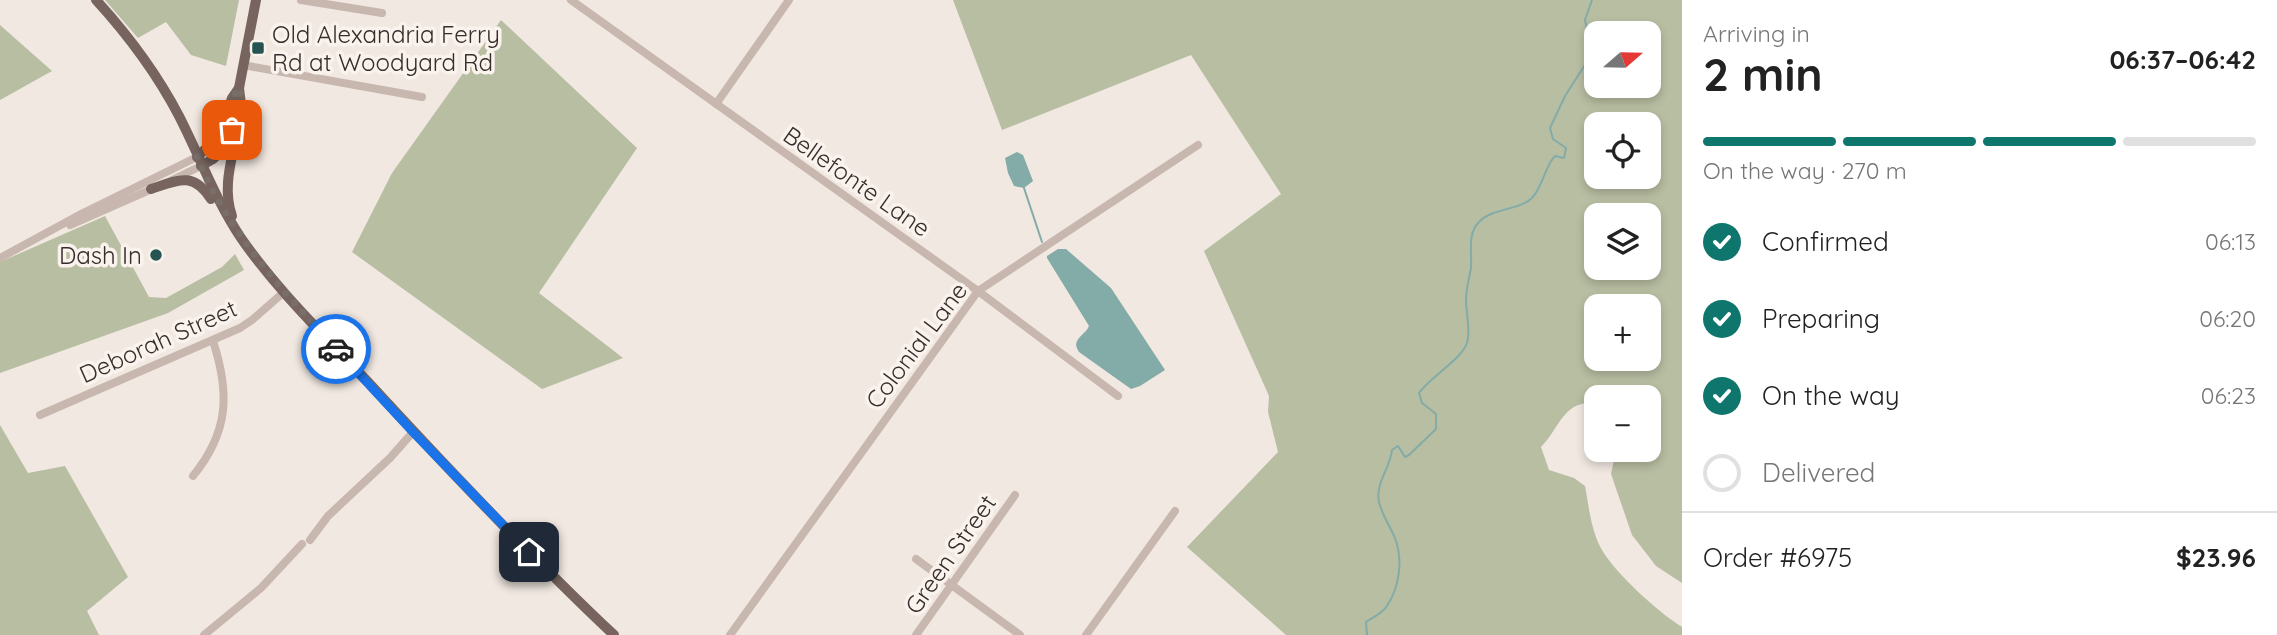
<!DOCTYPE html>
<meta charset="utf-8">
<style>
:root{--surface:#fff;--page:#f6f6f6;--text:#222;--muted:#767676;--line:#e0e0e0;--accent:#0f766e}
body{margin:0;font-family:Quicksand,sans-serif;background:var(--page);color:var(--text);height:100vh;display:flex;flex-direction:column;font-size:26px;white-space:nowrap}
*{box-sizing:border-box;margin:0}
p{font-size:23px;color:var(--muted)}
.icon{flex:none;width:38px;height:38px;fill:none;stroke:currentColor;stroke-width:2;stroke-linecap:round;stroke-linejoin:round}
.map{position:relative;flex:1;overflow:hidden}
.drawer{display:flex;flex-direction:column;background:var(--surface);width:595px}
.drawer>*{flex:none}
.needle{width:46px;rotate:70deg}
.controls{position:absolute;left:1584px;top:21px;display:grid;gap:14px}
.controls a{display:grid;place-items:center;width:77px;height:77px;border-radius:14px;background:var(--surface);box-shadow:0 4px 10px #0003;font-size:35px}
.pin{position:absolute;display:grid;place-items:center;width:60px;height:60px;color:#fff;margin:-30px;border-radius:14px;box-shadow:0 4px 10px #0006}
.courier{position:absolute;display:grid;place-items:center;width:70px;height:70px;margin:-35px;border:5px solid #1a73e8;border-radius:50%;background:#fff;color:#222;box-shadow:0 2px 9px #0007}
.headline em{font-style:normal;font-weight:700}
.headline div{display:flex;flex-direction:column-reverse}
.headline{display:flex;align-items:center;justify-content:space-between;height:119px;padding:0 21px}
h1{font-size:46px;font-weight:700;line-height:52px}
.bar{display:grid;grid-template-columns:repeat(4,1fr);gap:10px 7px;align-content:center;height:84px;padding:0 21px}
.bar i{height:9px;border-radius:5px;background:var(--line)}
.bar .active{background:var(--accent)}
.bar p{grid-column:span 4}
.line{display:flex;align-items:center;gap:18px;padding:0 21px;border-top:2px solid var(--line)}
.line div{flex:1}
ol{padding:0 21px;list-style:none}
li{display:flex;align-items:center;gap:21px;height:77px}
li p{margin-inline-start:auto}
li .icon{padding:7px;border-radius:50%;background:var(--accent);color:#fff;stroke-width:4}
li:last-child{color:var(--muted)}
li i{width:38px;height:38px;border:4px solid var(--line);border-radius:50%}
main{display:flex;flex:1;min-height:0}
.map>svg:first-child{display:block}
.green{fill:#b8bea2;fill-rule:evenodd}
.water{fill:#83aba8}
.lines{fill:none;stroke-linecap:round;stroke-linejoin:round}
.stream{stroke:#83aba8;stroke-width:2}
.minor{stroke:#c8b7ae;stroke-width:8}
.major{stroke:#77645f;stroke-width:10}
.done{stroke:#786f6b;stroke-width:7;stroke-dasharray:0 12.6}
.route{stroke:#1a73e8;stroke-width:9}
.poi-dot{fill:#255452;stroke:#f9f2ed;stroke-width:2.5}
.labels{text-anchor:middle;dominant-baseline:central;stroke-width:7;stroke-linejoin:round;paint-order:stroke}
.poi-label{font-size:24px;fill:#372e2c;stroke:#f9f2ed;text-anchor:start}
.street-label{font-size:24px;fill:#372e2c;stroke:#f9f2ed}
</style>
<main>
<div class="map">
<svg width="1682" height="635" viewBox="0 0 1682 635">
<rect width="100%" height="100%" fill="#f1e8e1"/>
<g class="green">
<polygon points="105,0 239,0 226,66 191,55 166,22 138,38"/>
<path d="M953,0H1682V583L1656,566L1632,535L1611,474L1616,450H1648V397H1596V403C1563,400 1560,428 1541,447L1549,470L1574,478L1585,486C1589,507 1591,531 1602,550C1615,573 1659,613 1682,627V635H1286L1187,547L1278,452L1268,412L1269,396L1204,251L1281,194L1191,55L1002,130ZM1596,33H1648V86H1596ZM1596,124H1648V177H1596ZM1596,215H1648V268H1596ZM1596,306H1648V359H1596Z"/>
<polygon points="501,20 637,148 539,293 623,358 542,389 352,252 392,173"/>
<polygon points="0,25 52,71 0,100"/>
<polygon points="105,216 149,297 166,298 222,267 235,254 244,270 168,313 0,373 0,262"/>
<polygon points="0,425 28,473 65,466 128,577 87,611 99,635 0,635"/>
</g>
<g class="water">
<polygon points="1017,152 1023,155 1033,181 1024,188 1014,186 1008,173 1005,158"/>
<path d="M1058,249H1066L1111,288L1165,370L1140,386L1131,389L1079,352C1070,339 1085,336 1089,326L1047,258V256Z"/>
</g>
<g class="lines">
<g class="stream">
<polyline points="1024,188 1042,242"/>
<path d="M1367,635L1366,622C1372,618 1383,613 1387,606C1400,586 1403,559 1395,538C1390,526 1382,515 1379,502C1375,483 1390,469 1392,450L1398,446L1405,457L1409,455L1436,429V414L1422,403L1419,393C1430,377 1461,360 1467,343C1471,331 1466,313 1466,300C1466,289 1469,279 1471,268C1472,253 1467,234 1479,222C1492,208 1520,210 1532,198C1542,188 1546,164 1555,156L1564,158L1566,148L1553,139L1550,128L1565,96L1588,60L1591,51L1585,20L1592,0"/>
</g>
<g class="minor">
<polyline points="301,0 382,13"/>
<polyline points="571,0 978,291 1118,396"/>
<polyline points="243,65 422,97"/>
<polyline points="716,104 789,0"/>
<polyline points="172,180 201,166"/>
<polyline points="70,225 154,188"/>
<polyline points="0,258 83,213 197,157"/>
<polyline points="40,415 240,328 252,320 284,292"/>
<path d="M193,476C229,432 230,393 213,341"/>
<polyline points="310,540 328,516 390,458 413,432"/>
<polyline points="916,559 1020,635"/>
<polyline points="204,635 261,588 302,544"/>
<polyline points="730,635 978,291 1198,145"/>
<polyline points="916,635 1015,495"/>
<polyline points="1086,635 1175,511"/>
</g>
<g class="major">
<path d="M96,0C128,35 157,74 179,116C200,157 215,199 241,238C277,290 324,335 367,381C447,468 528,554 614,635"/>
<polyline points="197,157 221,134 232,98 239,88"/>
<polyline points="201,166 213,159 226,146 241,104 239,88 256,0"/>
<path d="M151,189C178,180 193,171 211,199"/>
<path d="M232,216C222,187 232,160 237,131"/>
</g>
</g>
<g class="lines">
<path class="done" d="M232,130L241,104L239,88L232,98L220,134L197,157C228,232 282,290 336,349"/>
<polyline class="route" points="336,349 413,432 529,552"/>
</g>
<g class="poi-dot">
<rect x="251" y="41" width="14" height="14" rx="3.5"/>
<circle cx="156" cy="255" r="7"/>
</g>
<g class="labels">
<g class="poi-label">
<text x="272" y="34">Old Alexandria Ferry<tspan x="272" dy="28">Rd at Woodyard Rd</tspan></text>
<text x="142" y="255" text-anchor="end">Dash In</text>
</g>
<g class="street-label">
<text transform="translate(857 181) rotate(35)">Bellefonte Lane</text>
<text transform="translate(158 341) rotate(-24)">Deborah Street</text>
<text transform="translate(916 345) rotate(-53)">Colonial Lane</text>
<text transform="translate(950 554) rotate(-55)">Green Street</text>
</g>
</g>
</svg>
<div class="controls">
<a><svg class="needle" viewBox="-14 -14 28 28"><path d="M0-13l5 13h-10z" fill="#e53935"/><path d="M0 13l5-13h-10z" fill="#767676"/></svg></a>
<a><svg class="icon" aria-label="locate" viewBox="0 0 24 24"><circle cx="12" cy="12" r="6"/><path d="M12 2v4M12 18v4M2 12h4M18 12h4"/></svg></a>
<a><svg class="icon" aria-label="layers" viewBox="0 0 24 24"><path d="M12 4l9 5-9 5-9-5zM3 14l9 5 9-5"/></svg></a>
<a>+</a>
<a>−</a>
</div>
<div class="pin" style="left:232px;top:130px;background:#ea580c"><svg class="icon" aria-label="bag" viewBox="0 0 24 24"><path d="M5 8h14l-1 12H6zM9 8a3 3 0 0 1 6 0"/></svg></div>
<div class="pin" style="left:529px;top:552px;background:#1f2937"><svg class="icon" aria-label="home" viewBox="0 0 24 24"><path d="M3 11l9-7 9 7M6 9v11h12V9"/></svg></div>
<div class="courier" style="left:336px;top:349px"><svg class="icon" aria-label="car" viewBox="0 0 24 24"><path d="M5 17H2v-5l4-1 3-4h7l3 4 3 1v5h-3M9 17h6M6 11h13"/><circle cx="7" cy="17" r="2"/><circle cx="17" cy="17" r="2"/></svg></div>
</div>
<section class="drawer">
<div class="headline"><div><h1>2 min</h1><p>Arriving in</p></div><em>06:37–06:42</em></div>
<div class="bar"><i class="active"></i><i class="active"></i><i class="active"></i><i></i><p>On the way · 270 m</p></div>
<ol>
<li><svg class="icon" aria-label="check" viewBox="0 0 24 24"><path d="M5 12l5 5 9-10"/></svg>Confirmed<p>06:13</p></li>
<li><svg class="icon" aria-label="check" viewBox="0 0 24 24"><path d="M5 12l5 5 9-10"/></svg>Preparing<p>06:20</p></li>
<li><svg class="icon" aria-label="check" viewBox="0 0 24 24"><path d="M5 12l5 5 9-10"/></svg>On the way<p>06:23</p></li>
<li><i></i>Delivered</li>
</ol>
<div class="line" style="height:91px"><div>Order #6975</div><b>$23.96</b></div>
</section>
</main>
